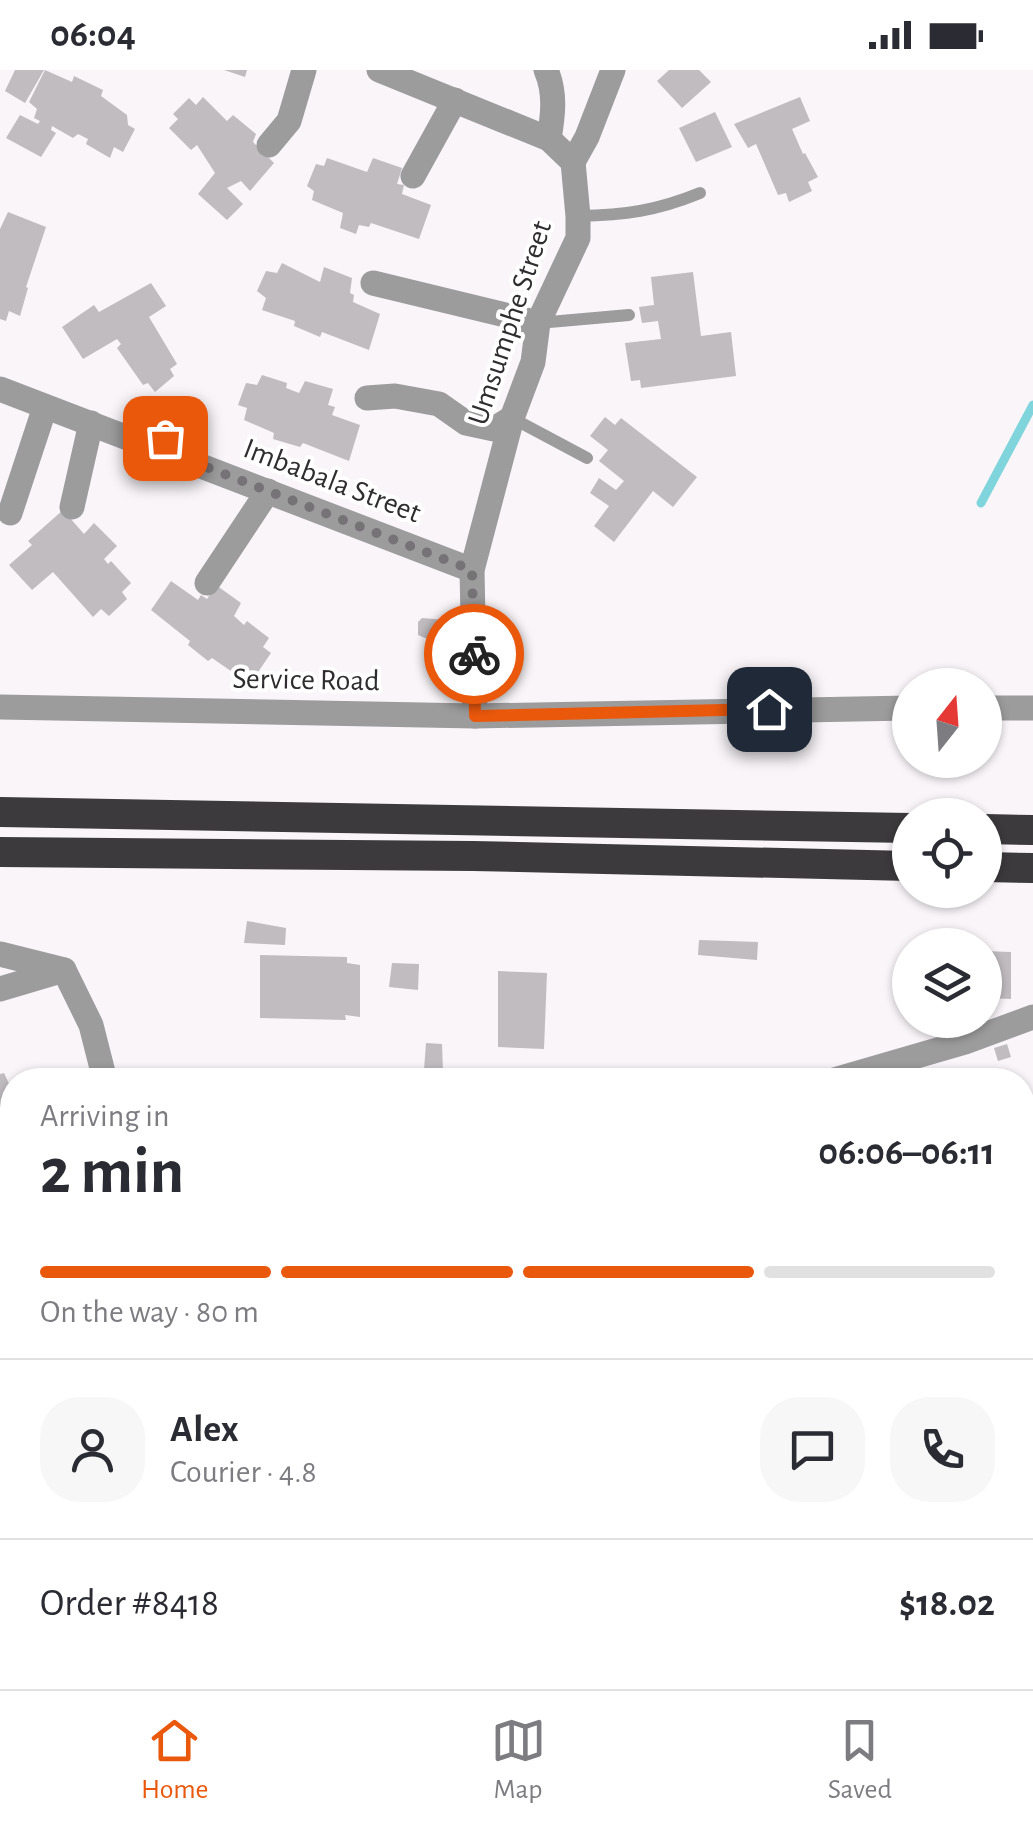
<!DOCTYPE html>
<meta charset="utf-8">
<style>
:root{--surface:#fff;--page:#f7f7f7;--text:#2b2b33;--muted:#7c7c81;--line:#e1e1e2;--accent:#ea580c}
body{margin:0;font-family:"Alegreya Sans",sans-serif;background:var(--page);color:var(--text);height:100vh;display:flex;flex-direction:column;font-size:38px;white-space:nowrap}
*{box-sizing:border-box;margin:0}
p{font-size:32px;color:var(--muted)}
.icon{flex:none;width:55px;height:55px;fill:none;stroke:currentColor;stroke-width:2;stroke-linecap:round;stroke-linejoin:round}
.map{position:relative;flex:1;overflow:hidden}
.details{position:absolute;left:0px;top:998px;width:1035px;height:622px;display:flex;flex-direction:column;background:var(--surface);border-radius:40px 40px 0 0;box-shadow:0 2px 8px #0004}
.details>*{flex:none}
.needle{width:65px;rotate:17deg}
.tools{position:absolute;left:892px;top:598px;display:grid;gap:20px}
.tools a{display:grid;place-items:center;width:110px;height:110px;border-radius:50%;background:var(--surface);box-shadow:0 2px 8px #0004;font-size:50px}
.pin{position:absolute;display:grid;place-items:center;width:85px;height:85px;color:#fff;margin:-42px;border-radius:20px;box-shadow:0 5px 15px #0006}
.courier{position:absolute;display:grid;place-items:center;width:100px;height:100px;margin:-50px;border:8px solid #ea580c;border-radius:50%;background:#fff;color:#222;box-shadow:0 2px 12px #0007}
.overview em{font-style:normal;font-weight:700}
.overview div{display:flex;flex-direction:column-reverse}
.overview{display:flex;align-items:center;justify-content:space-between;height:170px;padding:0 40px}
h1{font-size:65px;font-weight:700;line-height:75px}
.bar{display:grid;grid-template-columns:repeat(4,1fr);gap:15px 10px;align-content:center;height:120px;padding:0 40px}
.bar i{height:12px;border-radius:8px;background:var(--line)}
.bar .selected{background:var(--accent)}
.bar p{grid-column:span 4}
.line{display:flex;align-items:center;gap:25px;padding:0 40px;border-top:2px solid var(--line)}
.line div{flex:1}
.round{display:grid;place-items:center;flex:none;width:105px;height:105px;border-radius:40px;background:var(--page)}
.status{display:flex;justify-content:space-between;align-items:center;height:70px;padding:0 50px;background:var(--surface);direction:ltr}
.status svg{height:28px;fill:currentColor}
.dock{display:flex;justify-content:space-around;align-items:center;height:140px;border-top:2px solid var(--line);background:var(--surface);font-size:28px;color:var(--muted)}
.dock a{display:grid;justify-items:center;gap:5px}
.dock .selected{color:var(--accent)}
.map>svg:first-child{display:block}
.lines{fill:none;stroke-linecap:round;stroke-linejoin:round}
.stream{stroke:#7fd5db;stroke-width:9}
.building{fill:#c0bcc0}
.service{stroke:#9d9c9d;stroke-width:12}
.minor{stroke:#9d9c9d;stroke-width:25}
.tertiary{stroke:#9d9c9d;stroke-width:25}
.motorway{stroke:#3c3a3c;stroke-width:30}
.done{stroke:#767376;stroke-width:10;stroke-dasharray:0 18}
.route{stroke:#ea580c;stroke-width:12}
.labels{text-anchor:middle;dominant-baseline:central;stroke-width:8;stroke-linejoin:round;paint-order:stroke}
.street-label{font-size:30px;fill:#2f2d2f;stroke:#fff}
</style>
<div class="status"><b>06:04</b><svg viewBox="0 0 49 12"><path d="M0 12V9h3v3zM5 12V6h3v6zM10 12V3h3v9zM15 12V0h3v12zM26 1h20v11H26zM47 4h2v5h-2z"/></svg></div>
<div class="map">
<svg width="1033" height="1619" viewBox="0 0 1033 1619">
<rect width="100%" height="100%" fill="#f9f5f9"/>
<g class="lines">
<polyline class="stream" points="981,433 1033,335"/>
</g>
<g class="building">
<polygon points="15,0 44,0 25,33 5,21"/>
<polygon points="45,0 72,12 74,6 103,20 101,26 127,45 128,55 135,59 123,82 114,77 110,88 86,74 88,69 78,64 73,68 52,56 51,60 56,63 41,87 6,68 20,45 38,54 40,51 34,48 37,39 29,32"/>
<polygon points="224,0 247,0 245,7"/>
<polygon points="669,0 699,0 711,12 682,38 657,11"/>
<polygon points="203,27 227,51 233,45 256,64 253,72 274,93 250,121 241,111 227,118 243,134 227,150 198,124 215,103 197,75 191,80 169,58 178,49 173,44 189,28 196,35"/>
<polygon points="800,27 810,51 792,59 803,84 805,83 818,107 808,112 812,121 789,132 786,123 778,125 756,74 748,78 734,54"/>
<polygon points="715,42 732,77 696,92 679,58"/>
<polygon points="327,88 367,102 373,88 402,98 397,114 404,115 402,124 431,135 419,169 371,153 369,157 359,155 356,164 340,158 343,143 312,130 314,121 307,116 316,94 324,96"/>
<polygon points="8,142 46,157 26,217 28,218 20,246 9,241 6,251 0,249 0,159"/>
<polygon points="282,193 320,212 324,197 352,208 350,223 354,225 353,232 380,244 369,280 322,262 320,267 294,256 295,251 262,240 266,228 257,221 266,201 277,203"/>
<polygon points="693,202 701,266 731,262 736,306 641,318 640,310 631,311 625,273 661,269 658,251 642,253 639,237 654,235 651,207"/>
<polygon points="151,213 166,236 149,247 177,294 170,299 174,306 155,322 148,313 143,315 117,278 121,274 117,269 83,289 62,257 94,235 99,242"/>
<polygon points="262,305 287,313 286,318 299,323 305,311 333,319 328,335 335,337 332,345 360,355 349,391 303,373 300,377 273,369 274,363 244,350 247,338 238,335 246,313 257,315"/>
<polygon points="605,347 615,355 621,348 697,407 673,437 653,421 614,472 594,456 609,436 590,423 599,408 616,420 624,411 599,391 608,380 590,366"/>
<polygon points="63,440 84,464 94,453 117,476 104,489 108,494 111,491 131,513 122,522 127,529 109,546 101,539 93,547 53,502 32,520 9,495 32,475 28,471"/>
<polygon points="171,511 198,530 201,525 207,529 216,515 241,533 234,546 244,555 247,551 269,568 263,577 271,583 256,605 248,599 241,608 212,588 208,591 188,575 190,571 151,540"/>
<polygon points="422,548 445,550 451,548 451,568 425,568 418,565 418,552"/>
<polygon points="247,851 286,858 285,875 244,873"/>
<polygon points="699,870 758,872 757,890 698,885"/>
<polygon points="985,881 1011,882 1011,929 985,928"/>
<polygon points="260,885 347,887 347,893 360,895 360,947 345,945 346,950 260,948"/>
<polygon points="392,893 419,894 418,920 389,917"/>
<polygon points="498,901 547,903 544,979 498,977"/>
<polygon points="426,973 442,974 443,1001 424,1000"/>
<polygon points="1007,974 1011,987 998,991 994,978"/>
<polygon points="4,1003 12,1020 12,1040 0,1046 0,1004"/>
<polygon points="1022,1031 1025,1031 1031,1083 1022,1085"/>
<polygon points="12,1045 12,1067 0,1069 0,1048"/>
<polygon points="1033,1085 1033,1107 1022,1109 1022,1088"/>
<polygon points="12,1087 12,1107 7,1110 0,1101 0,1093"/>
<polygon points="0,1149 12,1151 12,1206 0,1160"/>
<polygon points="1,1475 12,1476 12,1518 0,1516"/>
<polygon points="0,1535 12,1537 12,1582 0,1579"/>
<polygon points="0,1600 12,1600 12,1608 41,1608 43,1619 0,1619"/>
<polygon points="280,1608 313,1608 311,1619 278,1619"/>
<polygon points="319,1608 341,1608 338,1619 315,1619"/>
<polygon points="597,1608 630,1608 615,1619 582,1619"/>
</g>
<g class="lines">
<g class="service">
<path d="M578,146C625,145 656,141 700,123"/>
<polyline points="538,253 629,245"/>
<polyline points="141,345 179,382"/>
<polyline points="512,348 587,388"/>
<polyline points="1022,1430 1033,1427"/>
</g>
<g class="minor">
<polyline points="379,0 549,69 573,92 578,146 578,168 538,253 533,292 512,348 472,500 475,646"/>
<path d="M546,0C556,23 553,45 549,69"/>
<polyline points="269,75 289,51 304,0"/>
<polyline points="573,92 587,67 613,0"/>
<polyline points="413,106 455,30"/>
<polyline points="373,213 538,253"/>
<polyline points="0,319 472,500"/>
<polyline points="367,328 395,326 439,334 466,353 494,359 512,348"/>
<polyline points="72,437 91,353"/>
<polyline points="10,443 45,337"/>
<polyline points="207,513 268,421"/>
<polyline points="0,637 475,646 910,638"/>
<polyline points="985,638 1033,638"/>
<polyline points="0,919 64,900"/>
<polyline points="96,1619 98,1608"/>
</g>
<g class="tertiary">
<polyline points="0,884 64,900 91,955 105,1010"/>
<polyline points="834,1010 965,972 1033,947"/>
</g>
<g class="motorway">
<polyline points="0,742 910,758"/>
<polyline points="985,759 1033,760"/>
<polyline points="0,782 473,786 910,796"/>
<polyline points="985,797 1033,798"/>
</g>
</g>
<g class="lines">
<polyline class="done" points="165,368 188,390 472,500 474,584"/>
<polyline class="route" points="474,584 475,646 769,639"/>
</g>
<g class="labels">
<g class="street-label">
<text transform="translate(510 253) rotate(-72)">Umsumphe Street</text>
<text transform="translate(332 411) rotate(21)">Imbabala Street</text>
<text transform="translate(306 610) rotate(1)">Service Road</text>
</g>
</g>
</svg>
<div class="tools">
<a><svg class="needle" viewBox="-14 -14 28 28"><path d="M0-13l5 13h-10z" fill="#e53935"/><path d="M0 13l5-13h-10z" fill="#7c7c81"/></svg></a>
<a><svg class="icon" aria-label="locate" viewBox="0 0 24 24"><circle cx="12" cy="12" r="6"/><path d="M12 2v4M12 18v4M2 12h4M18 12h4"/></svg></a>
<a><svg class="icon" aria-label="layers" viewBox="0 0 24 24"><path d="M12 4l9 5-9 5-9-5zM3 14l9 5 9-5"/></svg></a>
</div>
<div class="pin" style="left:165px;top:368px;background:#ea580c"><svg class="icon" aria-label="bag" viewBox="0 0 24 24"><path d="M5 8h14l-1 12H6zM9 8a3 3 0 0 1 6 0"/></svg></div>
<div class="pin" style="left:769px;top:639px;background:#1f2937"><svg class="icon" aria-label="home" viewBox="0 0 24 24"><path d="M3 11l9-7 9 7M6 9v11h12V9"/></svg></div>
<div class="courier" style="left:474px;top:584px"><svg class="icon" aria-label="bike" viewBox="0 0 24 24"><circle cx="6" cy="16" r="4"/><circle cx="18" cy="16" r="4"/><path d="M6 16l4-8h5l3 8M10 8l3 8H6M13 5h3"/></svg></div>
<section class="details">
<div class="overview"><div><h1>2 min</h1><p>Arriving in</p></div><em>06:06–06:11</em></div>
<div class="bar"><i class="selected"></i><i class="selected"></i><i class="selected"></i><i></i><p>On the way · 80 m</p></div>
<div class="line" style="height:180px"><a class="round"><svg class="icon" aria-label="person" viewBox="0 0 24 24"><circle cx="12" cy="8" r="4"/><path d="M4 21q1-7 8-7t8 7"/></svg></a><div><b>Alex</b><p>Courier · 4.8</p></div><a class="round"><svg class="icon" aria-label="chat" viewBox="0 0 24 24"><path d="M4 5h16v11H9l-5 4z"/></svg></a><a class="round"><svg class="icon" aria-label="phone" viewBox="0 0 24 24"><path d="M5 4h4l2 5-3 2q2 4 5 5l2-3 5 2v4C11 20 4 13 5 4z"/></svg></a></div>
<div class="line" style="height:130px"><div>Order #8418</div><b>$18.02</b></div>
</section>
</div>
<nav class="dock">
<a class="selected"><svg class="icon" aria-label="home" viewBox="0 0 24 24"><path d="M3 11l9-7 9 7M6 9v11h12V9"/></svg>Home</a>
<a><svg class="icon" aria-label="map" viewBox="0 0 24 24"><path d="M3 6l6-2 6 2 6-2v14l-6 2-6-2-6 2zM9 4v14M15 6v14"/></svg>Map</a>
<a><svg class="icon" aria-label="saved" viewBox="0 0 24 24"><path d="M7 4h10v16l-5-4-5 4z"/></svg>Saved</a>
</nav>
